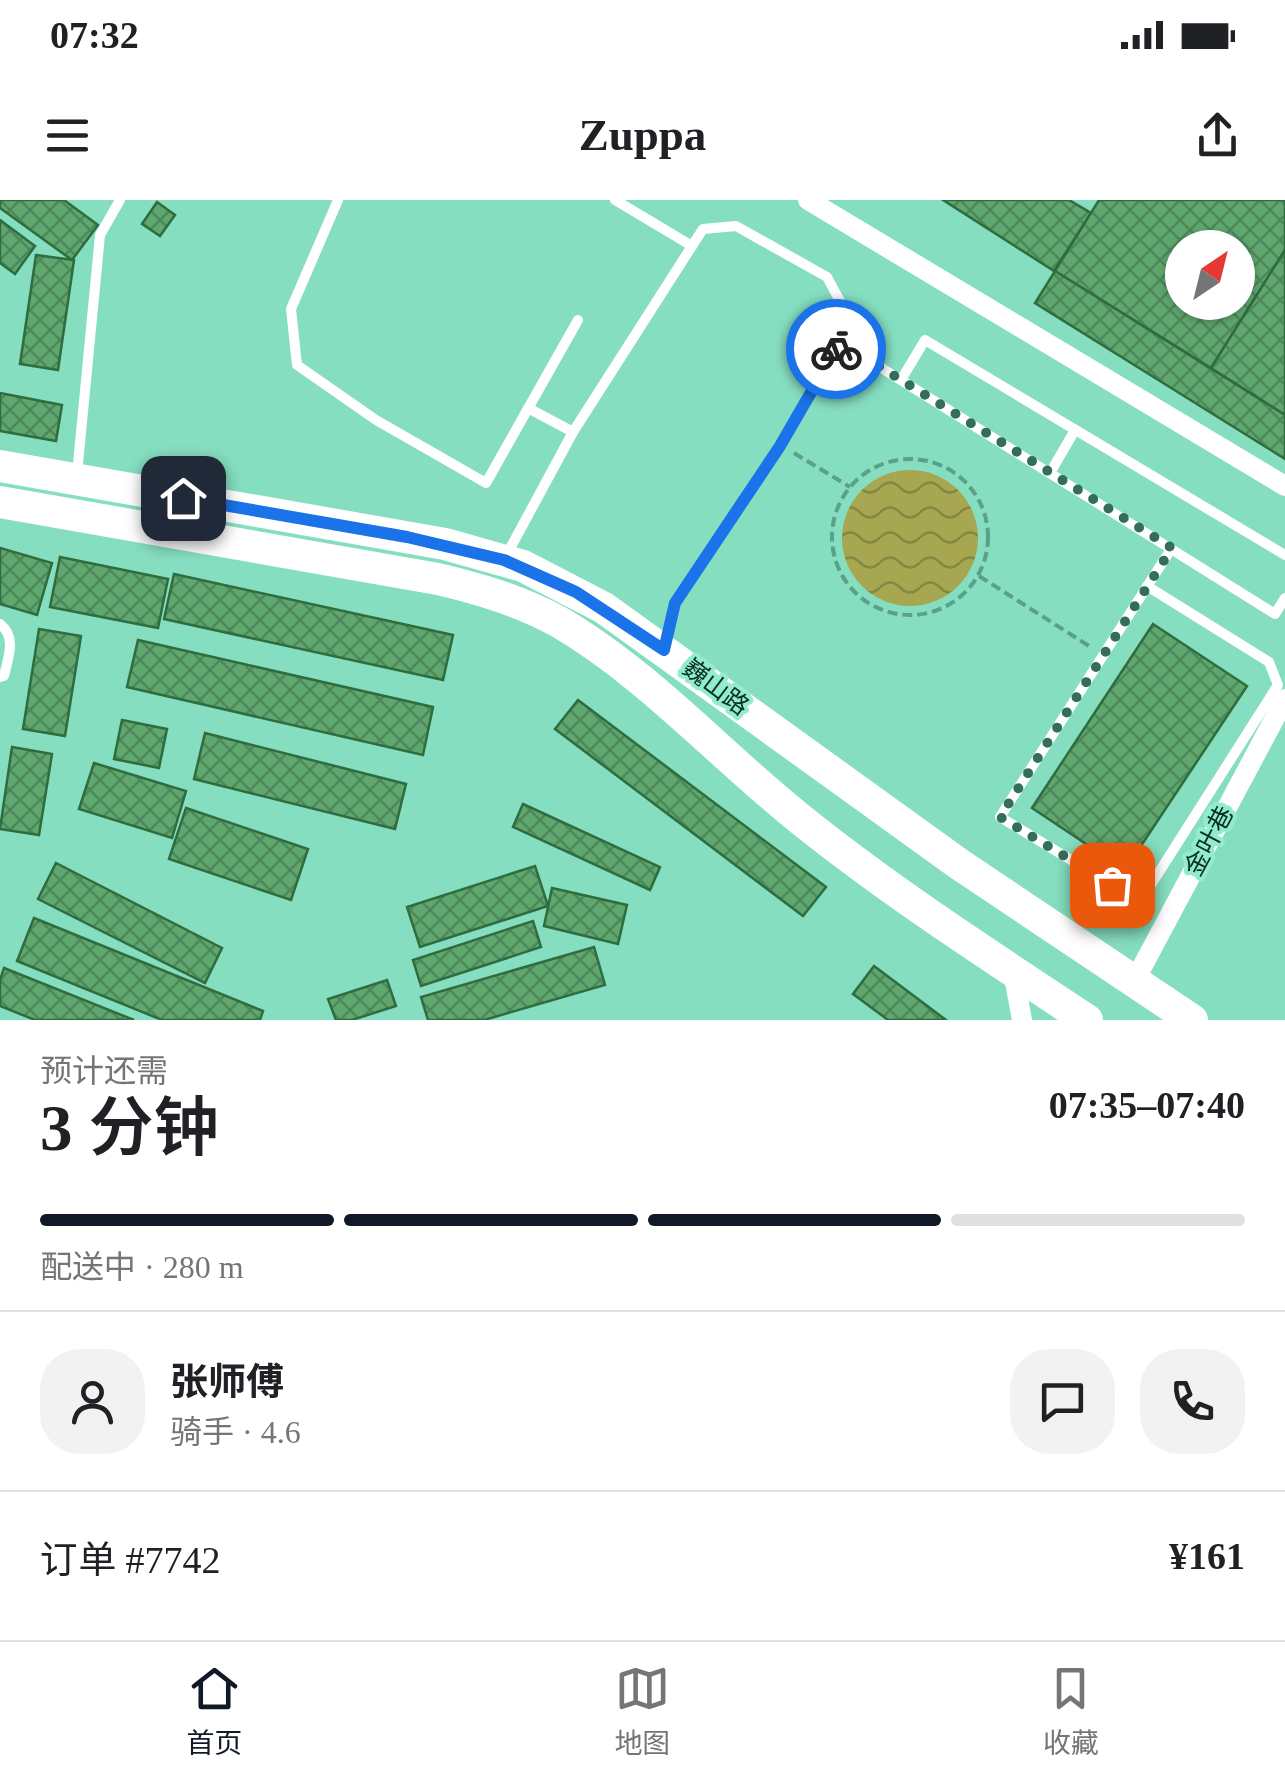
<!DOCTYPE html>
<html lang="zh">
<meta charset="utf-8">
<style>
:root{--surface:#fff;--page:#f2f2f2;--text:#202124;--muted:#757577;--line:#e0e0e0;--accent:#111827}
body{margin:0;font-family:"Times New Roman","Noto Sans SC",serif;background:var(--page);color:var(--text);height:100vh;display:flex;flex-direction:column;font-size:38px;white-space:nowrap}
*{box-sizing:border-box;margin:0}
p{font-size:32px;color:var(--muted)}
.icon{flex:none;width:55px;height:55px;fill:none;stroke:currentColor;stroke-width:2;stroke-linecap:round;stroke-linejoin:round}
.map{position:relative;height:820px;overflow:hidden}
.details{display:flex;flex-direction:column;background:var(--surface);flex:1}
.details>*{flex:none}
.needle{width:65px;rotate:35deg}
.controls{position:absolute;left:1165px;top:30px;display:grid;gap:20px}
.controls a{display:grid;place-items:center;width:90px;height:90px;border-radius:50%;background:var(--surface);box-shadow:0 2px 8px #0004;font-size:50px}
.pin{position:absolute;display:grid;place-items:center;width:85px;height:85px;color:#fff;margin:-42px;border-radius:20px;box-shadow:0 5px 15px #0006}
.courier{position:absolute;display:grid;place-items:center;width:100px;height:100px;margin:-50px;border:8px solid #1a73e8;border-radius:50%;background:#fff;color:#222;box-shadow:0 2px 12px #0007}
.headline em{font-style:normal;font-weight:600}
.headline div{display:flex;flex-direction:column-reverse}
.headline{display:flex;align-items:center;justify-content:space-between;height:170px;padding:0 40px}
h1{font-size:65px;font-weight:600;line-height:75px}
.bar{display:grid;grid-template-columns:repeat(4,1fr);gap:15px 10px;align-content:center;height:120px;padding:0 40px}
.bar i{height:12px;border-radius:8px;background:var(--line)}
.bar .active{background:var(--accent)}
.bar p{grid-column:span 4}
.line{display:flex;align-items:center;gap:25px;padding:0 40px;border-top:2px solid var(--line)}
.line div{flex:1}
.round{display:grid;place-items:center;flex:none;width:105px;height:105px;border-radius:40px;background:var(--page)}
.status{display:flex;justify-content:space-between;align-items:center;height:70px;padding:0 50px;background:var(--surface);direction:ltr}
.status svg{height:28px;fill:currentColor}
header{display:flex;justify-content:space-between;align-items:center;height:130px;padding:0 40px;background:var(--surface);font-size:45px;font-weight:600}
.tabs{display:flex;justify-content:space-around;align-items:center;height:140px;border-top:2px solid var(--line);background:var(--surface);font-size:28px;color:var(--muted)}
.tabs a{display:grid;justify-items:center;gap:5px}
.tabs .active{color:var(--accent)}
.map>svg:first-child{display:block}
.water{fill:url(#water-waves)}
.building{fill:url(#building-cross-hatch);stroke:#2f6c3e;stroke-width:2.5;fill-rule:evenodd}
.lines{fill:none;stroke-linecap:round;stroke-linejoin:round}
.path{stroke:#5aa18a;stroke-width:4;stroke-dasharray:10 5;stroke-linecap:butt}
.service{stroke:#fff;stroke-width:10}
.minor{stroke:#fff;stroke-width:20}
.trunk{stroke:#fff;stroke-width:32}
.done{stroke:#346d5b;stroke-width:10;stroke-dasharray:0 18}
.route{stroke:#1a73e8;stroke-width:12}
.labels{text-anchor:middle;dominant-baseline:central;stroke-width:8;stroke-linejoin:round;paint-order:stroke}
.street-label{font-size:25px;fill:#083024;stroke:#93eccc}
</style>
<div class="status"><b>07:32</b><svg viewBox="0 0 49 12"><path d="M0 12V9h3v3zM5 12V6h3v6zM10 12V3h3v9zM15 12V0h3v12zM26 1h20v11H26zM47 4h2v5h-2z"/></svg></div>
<header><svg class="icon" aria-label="menu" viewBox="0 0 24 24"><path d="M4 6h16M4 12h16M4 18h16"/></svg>Zuppa<svg class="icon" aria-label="share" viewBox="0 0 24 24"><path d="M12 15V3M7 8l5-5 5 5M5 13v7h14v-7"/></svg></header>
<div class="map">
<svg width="1285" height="820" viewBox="0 0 1285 820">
<defs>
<pattern id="water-waves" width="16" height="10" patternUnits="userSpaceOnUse" patternTransform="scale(2.5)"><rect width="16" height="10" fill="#a6a750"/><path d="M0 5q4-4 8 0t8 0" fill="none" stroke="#858842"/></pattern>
<pattern id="building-cross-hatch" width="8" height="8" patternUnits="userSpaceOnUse" patternTransform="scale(2.5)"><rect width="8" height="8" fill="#60a76f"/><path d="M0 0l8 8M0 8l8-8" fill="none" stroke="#4d885b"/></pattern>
</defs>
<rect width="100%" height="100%" fill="#86dec0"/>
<circle class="water" cx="910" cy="338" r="68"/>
<g class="building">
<polygon points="0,0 64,0 98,25 72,60 0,8"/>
<polygon points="943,0 1069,0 1091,13 1054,71"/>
<path d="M1099,0H1285V50L1211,168L1055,71ZM1182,48H1238V102H1182Z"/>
<polygon points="157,2 175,15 160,36 142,24"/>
<polygon points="0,20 35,46 15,74 0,63"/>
<polygon points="1285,50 1285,215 1211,168"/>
<polygon points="36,55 74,60 58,170 20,164"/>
<polygon points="1055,71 1285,215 1285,259 1035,103"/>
<polygon points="0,193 62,205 56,241 0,231"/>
<polygon points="0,348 52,363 37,415 0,404"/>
<polygon points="60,357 168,379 158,428 50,407"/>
<polygon points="174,374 453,435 443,480 164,419"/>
<polygon points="1153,424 1247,486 1125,670 1032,608"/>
<polygon points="39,429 81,436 65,536 23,529"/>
<polygon points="138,440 433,507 423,555 127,487"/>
<polygon points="578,500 826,687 803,716 555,529"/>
<polygon points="122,520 167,529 159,568 114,559"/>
<polygon points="205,533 406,584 395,629 194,579"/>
<polygon points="12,547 52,554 39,635 0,629"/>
<polygon points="94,563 186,591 172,638 79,609"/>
<polygon points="523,604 660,667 650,690 513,627"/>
<polygon points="186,608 308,649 291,700 169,659"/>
<polygon points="56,663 222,748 205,783 38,699"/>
<polygon points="535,666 548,706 420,747 407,707"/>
<polygon points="552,688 627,705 618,744 544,726"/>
<polygon points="34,718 263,811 260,820 162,820 17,761"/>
<polygon points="533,721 541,747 421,786 413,760"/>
<polygon points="594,747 605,785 484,820 428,820 421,797"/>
<polygon points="874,766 946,820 888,820 853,794"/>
<polygon points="4,768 134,820 35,820 0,806 0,780"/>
<polygon points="387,780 396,806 352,820 336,820 328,799"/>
</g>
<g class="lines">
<g class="path">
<polyline points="794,253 850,287"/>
<circle cx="910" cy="337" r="78"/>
<polyline points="979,376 1089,446"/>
</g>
<g class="service">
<polyline points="338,0 291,109 297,165 376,220 486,283 578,120"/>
<polyline points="615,0 692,46"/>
<polyline points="840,142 1275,414 1285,398"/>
<polyline points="901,180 925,140 1285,355"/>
<polyline points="528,208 573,232"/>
<polyline points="1050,273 1075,230"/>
<polyline points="77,274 100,35 120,0"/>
<polyline points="506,356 573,232 692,46 703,29 736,26 827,77 841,103 840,142 780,246 675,403 666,444"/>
<polyline points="1147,386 1269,462 1278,485 1140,702 1000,617 1171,349"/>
<path d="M0,424C17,437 8,458 4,476L0,477"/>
</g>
<g class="minor">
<polyline points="808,0 1285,286"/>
<polyline points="1013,771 1022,820"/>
<polyline points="1134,782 1285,499"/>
</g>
<g class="trunk">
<polyline points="0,266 445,344 523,366 604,408 959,664 1192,820"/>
<path d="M0,302L438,379C480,389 521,401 559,422C648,474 720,555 800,619C891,692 990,756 1087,820"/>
</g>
</g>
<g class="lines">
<polyline class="done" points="836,149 840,142 1172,348 1000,617 1112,685"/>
<polyline class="route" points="183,298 407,337 504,360 576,392 664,450 675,403 780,246 836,149"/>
</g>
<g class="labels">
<g class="street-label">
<text transform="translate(716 487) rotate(37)">巍山路</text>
<text transform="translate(1209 641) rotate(-62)">金叶巷</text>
</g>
</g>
</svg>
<div class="controls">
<a><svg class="needle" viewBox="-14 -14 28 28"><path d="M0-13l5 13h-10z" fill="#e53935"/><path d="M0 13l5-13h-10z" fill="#757577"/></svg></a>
</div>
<div class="pin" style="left:1112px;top:685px;background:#ea580c"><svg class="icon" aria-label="bag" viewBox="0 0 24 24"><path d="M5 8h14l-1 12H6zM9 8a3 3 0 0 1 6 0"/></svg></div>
<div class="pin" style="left:183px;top:298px;background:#1f2937"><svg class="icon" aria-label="home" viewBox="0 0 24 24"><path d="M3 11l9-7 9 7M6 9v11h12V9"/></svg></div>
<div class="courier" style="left:836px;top:149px"><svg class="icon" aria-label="bike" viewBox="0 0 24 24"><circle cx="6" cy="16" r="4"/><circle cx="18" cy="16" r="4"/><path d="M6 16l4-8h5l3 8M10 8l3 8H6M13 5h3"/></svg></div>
</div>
<section class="details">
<div class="headline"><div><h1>3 分钟</h1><p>预计还需</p></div><em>07:35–07:40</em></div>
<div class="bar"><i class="active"></i><i class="active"></i><i class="active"></i><i></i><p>配送中 · 280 m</p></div>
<div class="line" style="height:180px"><a class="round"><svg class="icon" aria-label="person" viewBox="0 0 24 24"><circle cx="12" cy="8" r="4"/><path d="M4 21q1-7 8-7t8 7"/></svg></a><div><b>张师傅</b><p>骑手 · 4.6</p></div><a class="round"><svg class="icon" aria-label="chat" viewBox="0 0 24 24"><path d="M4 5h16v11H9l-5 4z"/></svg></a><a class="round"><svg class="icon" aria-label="phone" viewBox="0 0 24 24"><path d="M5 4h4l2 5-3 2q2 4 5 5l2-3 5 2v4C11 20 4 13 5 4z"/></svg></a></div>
<div class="line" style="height:130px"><div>订单 #7742</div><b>¥161</b></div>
</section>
<nav class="tabs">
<a class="active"><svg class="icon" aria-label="home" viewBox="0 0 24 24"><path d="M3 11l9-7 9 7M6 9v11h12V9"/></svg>首页</a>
<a><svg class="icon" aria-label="map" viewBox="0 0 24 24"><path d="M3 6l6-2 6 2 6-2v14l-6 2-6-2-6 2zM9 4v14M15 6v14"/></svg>地图</a>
<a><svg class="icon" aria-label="saved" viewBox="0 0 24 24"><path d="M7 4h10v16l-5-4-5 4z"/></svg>收藏</a>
</nav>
